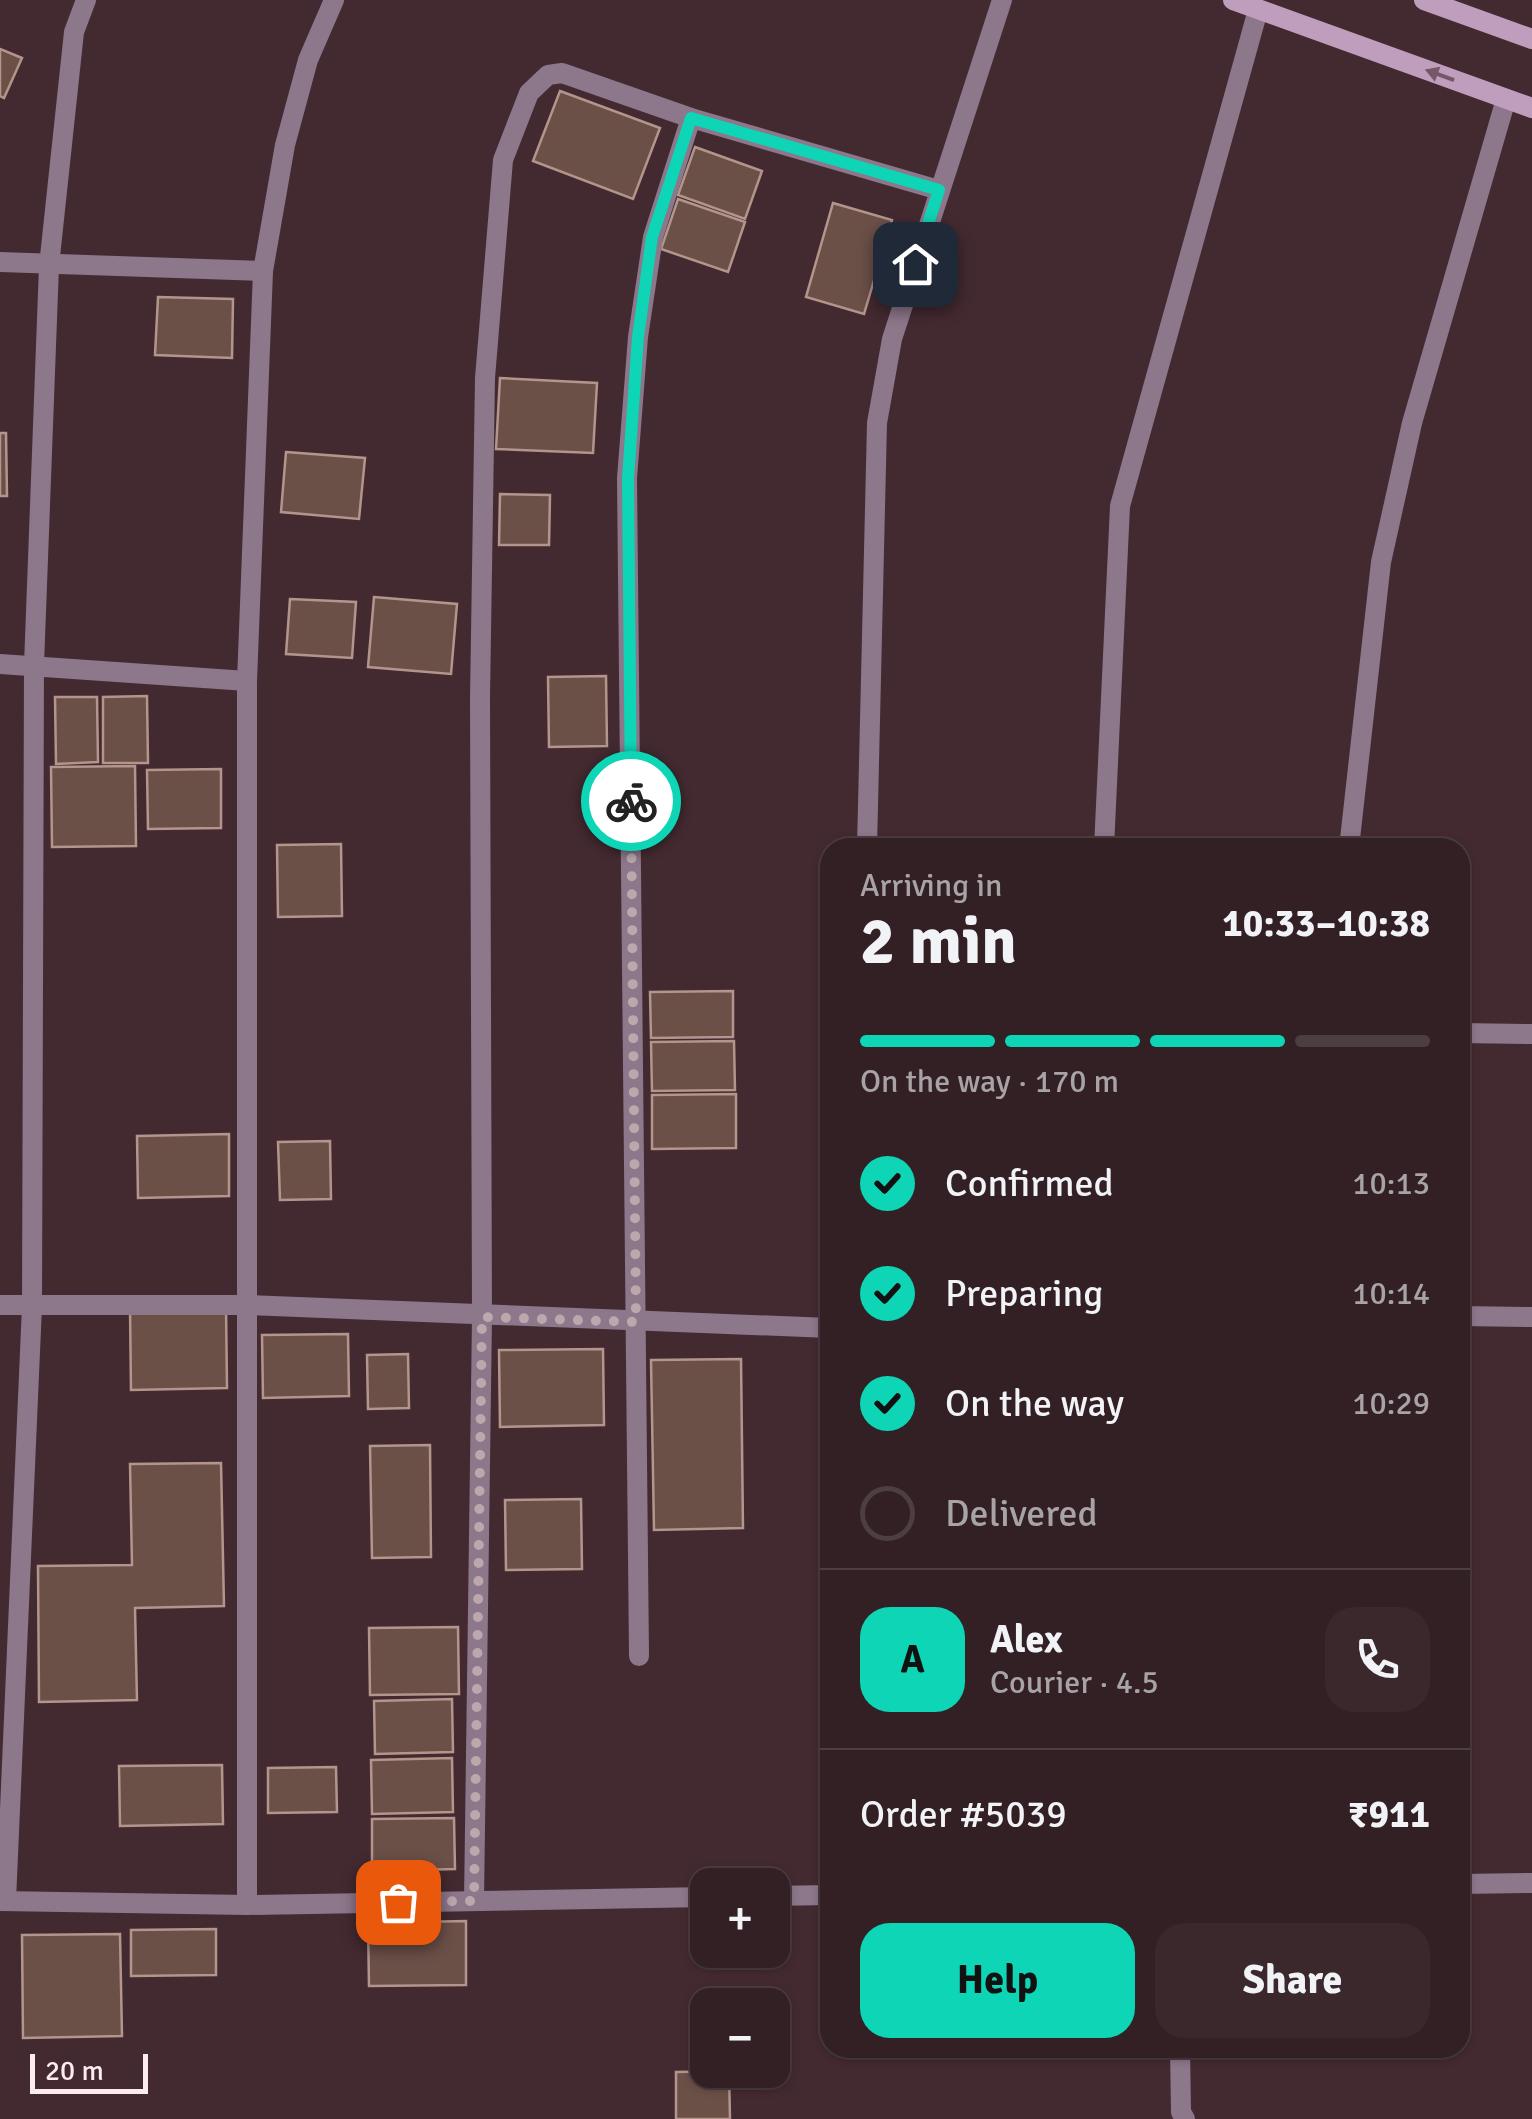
<!DOCTYPE html>
<meta charset="utf-8">
<style>
:root{--surface:#322024;--page:#3a282c;--text:#f1f3f6;--muted:#a8a3a6;--line:#4d3e41;--accent:#0dd5b5}
body{margin:0;font-family:Signika,sans-serif;background:var(--page);color:var(--text);height:100vh;display:flex;flex-direction:column;font-size:38px;white-space:nowrap}
*{box-sizing:border-box;margin:0}
p{font-size:32px;color:var(--muted)}
.icon{flex:none;width:55px;height:55px;fill:none;stroke:currentColor;stroke-width:2;stroke-linecap:round;stroke-linejoin:round}
.map{position:relative;flex:1;overflow:hidden}
.drawer{position:absolute;left:820px;top:838px;width:650px;height:1220px;display:flex;flex-direction:column;background:var(--surface);border-radius:30px;box-shadow:0 2px 8px #0004,0 0 0 2px var(--line)}
.drawer>*{flex:none}
.buttons{position:absolute;left:690px;top:1868px;display:grid;gap:20px}
.buttons a{display:grid;place-items:center;width:100px;height:100px;border-radius:20px;background:var(--surface);box-shadow:0 2px 8px #0004,0 0 0 2px var(--line);font-size:50px}
.scale{position:absolute;left:30px;bottom:25px;width:118px;box-sizing:border-box;padding-left:10px;border:5px solid #fcebef;border-top:0;font-size:28px;line-height:35px;white-space:nowrap;color:#fcebef;-webkit-text-stroke:8px #432a30;paint-order:stroke}
.pin{position:absolute;display:grid;place-items:center;width:85px;height:85px;color:#fff;margin:-42px;border-radius:20px;box-shadow:0 5px 15px #0006}
.courier{position:absolute;display:grid;place-items:center;width:100px;height:100px;margin:-50px;border:8px solid #0dd5b5;border-radius:50%;background:#fff;color:#222;box-shadow:0 2px 12px #0007}
.overview em{font-style:normal;font-weight:800}
.overview div{display:flex;flex-direction:column-reverse}
.overview{display:flex;align-items:center;justify-content:space-between;height:170px;padding:0 40px}
h1{font-size:65px;font-weight:800;line-height:75px}
.bar{display:grid;grid-template-columns:repeat(4,1fr);gap:15px 10px;align-content:center;height:120px;padding:0 40px}
.bar i{height:12px;border-radius:8px;background:var(--line)}
.bar .active{background:var(--accent)}
.bar p{grid-column:span 4}
.line{display:flex;align-items:center;gap:25px;padding:0 40px;border-top:2px solid var(--line)}
.line div{flex:1}
.round{display:grid;place-items:center;flex:none;width:105px;height:105px;border-radius:30px;background:var(--page)}
ol{padding:0 40px;list-style:none}
li{display:flex;align-items:center;gap:30px;height:110px}
li p{margin-inline-start:auto}
li .icon{padding:10px;border-radius:50%;background:var(--accent);color:#111;stroke-width:4}
li:last-child{color:var(--muted)}
li i{width:55px;height:55px;border:5px solid var(--line);border-radius:50%}
.button{display:flex;gap:20px;margin-top:auto;padding:20px 40px}
.button a{flex:1;height:115px;border-radius:30px;background:var(--accent);color:#111;font-size:40px;font-weight:800;line-height:115px;text-align:center}
.button a+a{background:var(--page);color:var(--text)}
.map>svg:first-child{display:block}
.building{fill:#6b5048;stroke:#b3958c;stroke-width:2.5}
.lines{fill:none;stroke-linecap:round;stroke-linejoin:round}
.street{stroke:#8c778b;stroke-width:20}
.secondary{stroke:#bf9ebd;stroke-width:20}
.oneway{fill:#755868}
.done{stroke:#bba7ac;stroke-width:10;stroke-dasharray:0 18}
.route{stroke:#0dd5b5;stroke-width:12}
</style>
<div class="map">
<svg width="1532" height="2119" viewBox="0 0 1532 2119">
<rect width="100%" height="100%" fill="#432a30"/>
<g class="building">
<polygon points="0,49 22,58 4,98 0,96"/>
<polygon points="560,91 660,128 633,199 533,161"/>
<polygon points="695,147 762,171 745,219 678,195"/>
<polygon points="678,199 745,222 728,272 661,249"/>
<polygon points="833,203 892,220 864,314 806,297"/>
<polygon points="158,297 233,299 232,358 155,355"/>
<polygon points="500,378 597,383 593,453 496,449"/>
<polygon points="0,433 6,433 7,496 0,496"/>
<polygon points="286,452 365,458 359,519 281,512"/>
<polygon points="500,494 550,495 549,545 499,545"/>
<polygon points="374,597 457,604 451,674 368,667"/>
<polygon points="290,599 356,602 352,658 286,654"/>
<polygon points="606,676 607,746 549,747 548,677"/>
<polygon points="147,696 148,763 103,763 103,697"/>
<polygon points="55,697 97,697 98,762 56,764"/>
<polygon points="135,766 136,846 52,847 51,767"/>
<polygon points="221,769 221,828 148,829 147,770"/>
<polygon points="341,844 342,916 278,917 277,845"/>
<polygon points="733,991 733,1037 651,1038 650,992"/>
<polygon points="734,1041 735,1090 652,1091 651,1042"/>
<polygon points="736,1094 736,1148 652,1149 652,1095"/>
<polygon points="229,1134 229,1196 138,1198 137,1136"/>
<polygon points="330,1141 331,1199 280,1200 278,1142"/>
<polygon points="226,1306 227,1388 131,1390 130,1308"/>
<polygon points="348,1334 349,1396 263,1398 262,1335"/>
<polygon points="603,1349 604,1425 500,1427 499,1350"/>
<polygon points="408,1354 409,1408 368,1409 367,1355"/>
<polygon points="741,1359 743,1528 654,1530 651,1360"/>
<polygon points="430,1445 431,1557 372,1558 370,1446"/>
<polygon points="221,1463 224,1606 135,1608 137,1700 39,1702 38,1566 132,1565 130,1464"/>
<polygon points="581,1499 582,1569 506,1570 505,1500"/>
<polygon points="458,1627 459,1694 370,1695 369,1628"/>
<polygon points="452,1699 453,1752 375,1754 374,1701"/>
<polygon points="452,1758 453,1812 372,1814 371,1760"/>
<polygon points="222,1765 223,1824 120,1826 119,1766"/>
<polygon points="336,1767 337,1812 268,1813 268,1768"/>
<polygon points="454,1818 455,1869 372,1871 372,1819"/>
<polygon points="466,1921 466,1985 369,1986 368,1923"/>
<polygon points="216,1929 216,1975 131,1976 131,1930"/>
<polygon points="120,1934 122,2036 23,2038 22,1935"/>
<polygon points="729,2071 730,2119 676,2119 676,2072"/>
</g>
<g class="lines">
<g class="street">
<polyline points="0,262 263,271"/>
<polyline points="0,664 247,681"/>
<polyline points="867,848 877,423 892,339 1002,0"/>
<polyline points="1104,848 1120,506 1258,10"/>
<polyline points="1349,848 1381,562 1412,423 1506,99"/>
<polyline points="1460,1033 1532,1034"/>
<polyline points="0,1305 247,1305 830,1328"/>
<polyline points="1460,1316 1532,1317"/>
<polyline points="639,1656 627,478 638,337 653,237 691,118"/>
<polyline points="1460,1884 1532,1883"/>
<polyline points="772,1896 830,1895"/>
<polyline points="0,1901 247,1905 708,1897"/>
<polyline points="6,1901 32,1306 34,665 49,266 74,32 86,0"/>
<polyline points="474,1901 482,1317 480,698 485,378 503,160 529,93 548,75 562,73 691,118 939,190"/>
<polyline points="247,1905 247,681 263,271 285,145 308,60 334,0"/>
<polyline points="1180,2048 1181,2112 1185,2119"/>
</g>
<g class="secondary">
<polyline points="1233,0 1532,108"/>
<polyline points="1424,0 1532,39"/>
</g>
</g>
<defs><path id="oneway-solid" d="M-6-.8H1V-3.2L6.5 0L1 3.2V.8H-6Z" transform="scale(2.5)"/></defs>
<use class="oneway" href="#oneway-solid" transform="translate(1440 75) rotate(-160)"/>
<g class="lines">
<polyline class="done" points="398,1902 474,1901 482,1317 636,1322 631,801"/>
<polyline class="route" points="631,801 628,478 638,337 652,237 691,118 939,190 915,264"/>
</g>
</svg>
<div class="buttons">
<a>+</a>
<a>−</a>
</div>
<div class="scale">20 m</div>
<div class="pin" style="left:398px;top:1902px;background:#ea580c"><svg class="icon" aria-label="bag" viewBox="0 0 24 24"><path d="M5 8h14l-1 12H6zM9 8a3 3 0 0 1 6 0"/></svg></div>
<div class="pin" style="left:915px;top:264px;background:#1f2937"><svg class="icon" aria-label="home" viewBox="0 0 24 24"><path d="M3 11l9-7 9 7M6 9v11h12V9"/></svg></div>
<div class="courier" style="left:631px;top:801px"><svg class="icon" aria-label="bike" viewBox="0 0 24 24"><circle cx="6" cy="16" r="4"/><circle cx="18" cy="16" r="4"/><path d="M6 16l4-8h5l3 8M10 8l3 8H6M13 5h3"/></svg></div>
<section class="drawer">
<div class="overview"><div><h1>2 min</h1><p>Arriving in</p></div><em>10:33–10:38</em></div>
<div class="bar"><i class="active"></i><i class="active"></i><i class="active"></i><i></i><p>On the way · 170 m</p></div>
<ol>
<li><svg class="icon" aria-label="check" viewBox="0 0 24 24"><path d="M5 12l5 5 9-10"/></svg>Confirmed<p>10:13</p></li>
<li><svg class="icon" aria-label="check" viewBox="0 0 24 24"><path d="M5 12l5 5 9-10"/></svg>Preparing<p>10:14</p></li>
<li><svg class="icon" aria-label="check" viewBox="0 0 24 24"><path d="M5 12l5 5 9-10"/></svg>On the way<p>10:29</p></li>
<li><i></i>Delivered</li>
</ol>
<div class="line" style="height:180px"><b class="round" style="background:var(--accent);color:#111">A</b><div><b>Alex</b><p>Courier · 4.5</p></div><a class="round"><svg class="icon" aria-label="phone" viewBox="0 0 24 24"><path d="M5 4h4l2 5-3 2q2 4 5 5l2-3 5 2v4C11 20 4 13 5 4z"/></svg></a></div>
<div class="line" style="height:130px"><div>Order #5039</div><b>₹911</b></div>
<div class="button"><a>Help</a><a>Share</a></div>
</section>
</div>
